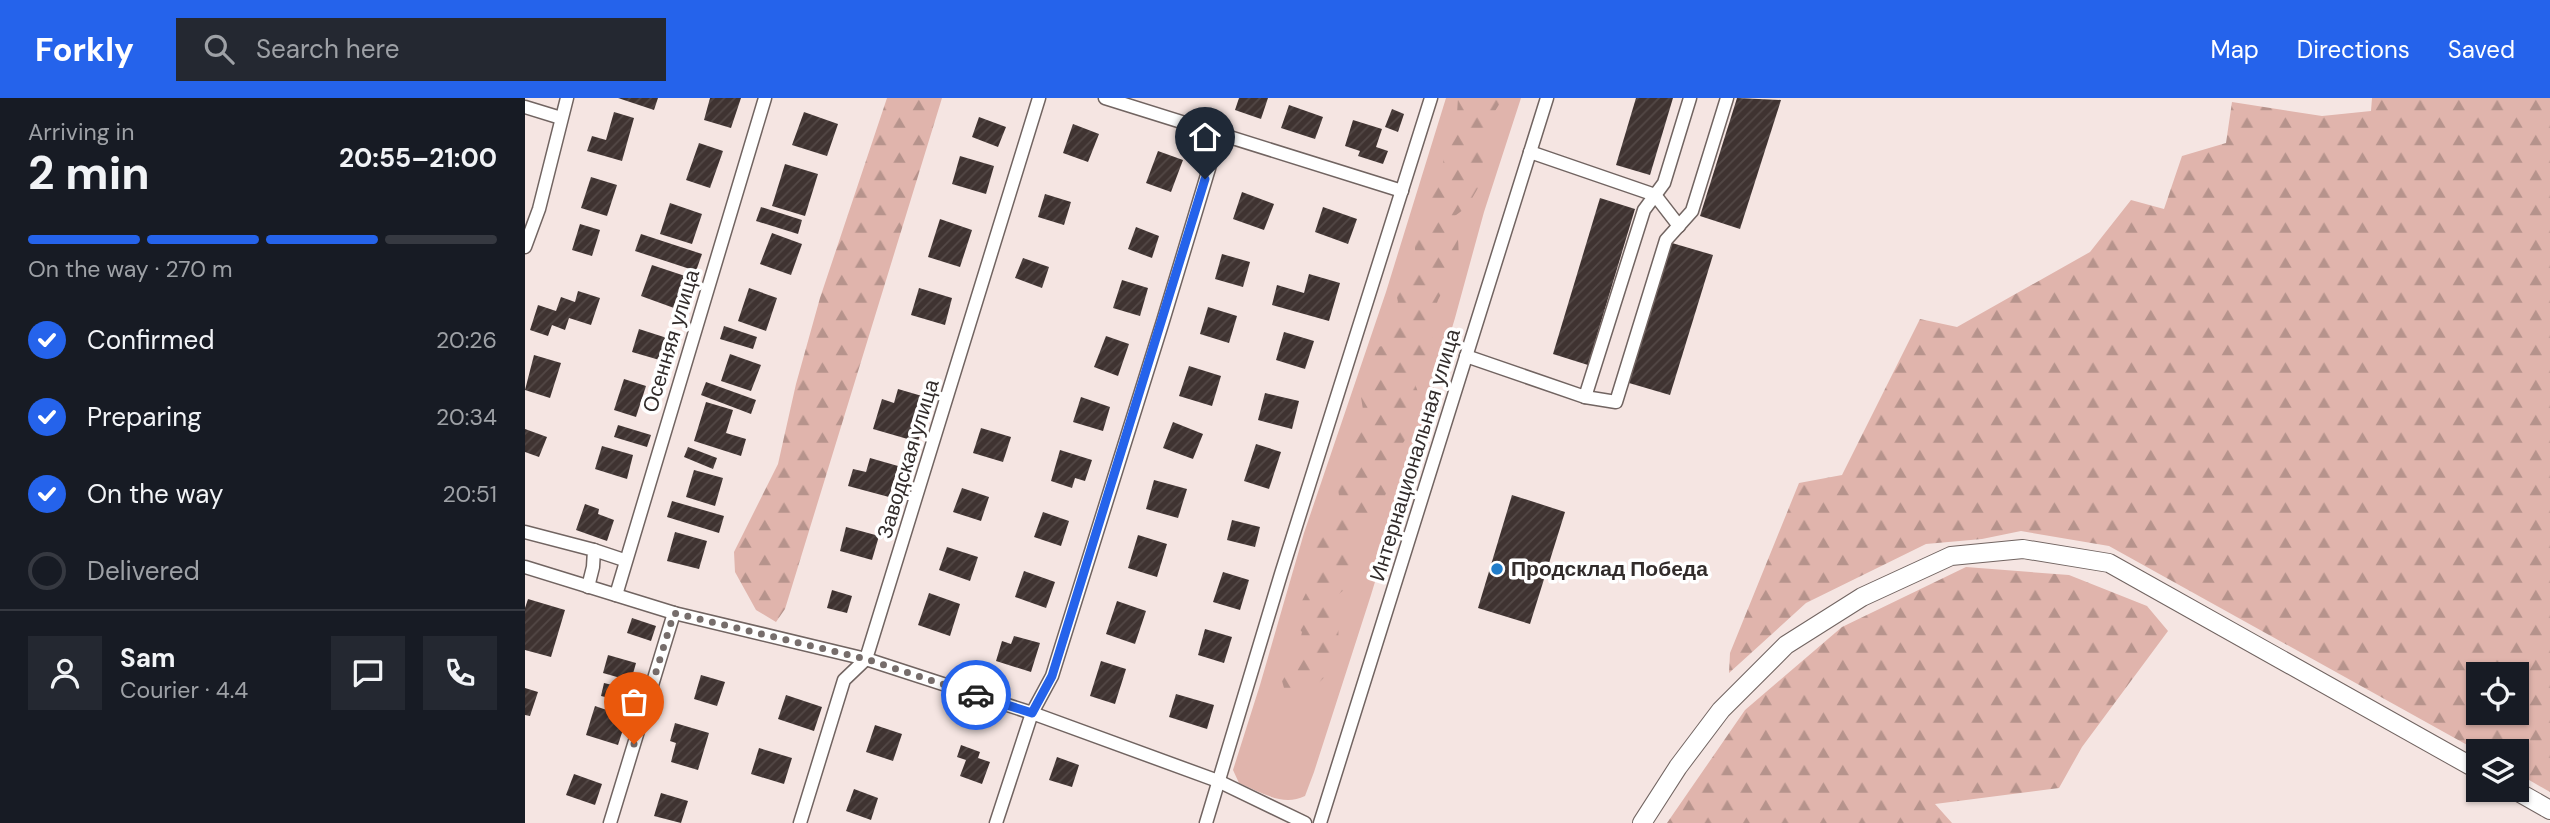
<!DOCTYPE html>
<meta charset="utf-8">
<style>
:root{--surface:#171b24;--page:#242831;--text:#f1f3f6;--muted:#9ea1a6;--line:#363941;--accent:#2563eb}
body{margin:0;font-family:"DM Sans",sans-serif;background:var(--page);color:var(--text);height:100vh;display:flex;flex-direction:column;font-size:26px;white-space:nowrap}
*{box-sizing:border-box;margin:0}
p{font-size:23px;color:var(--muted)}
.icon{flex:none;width:38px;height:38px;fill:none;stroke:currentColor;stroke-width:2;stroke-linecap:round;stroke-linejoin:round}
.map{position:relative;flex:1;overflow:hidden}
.drawer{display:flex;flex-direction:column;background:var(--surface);width:525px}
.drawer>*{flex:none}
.fabs{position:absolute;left:1941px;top:564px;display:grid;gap:14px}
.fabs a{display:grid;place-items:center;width:63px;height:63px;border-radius:0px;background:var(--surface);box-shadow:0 2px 5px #0004;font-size:35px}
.pin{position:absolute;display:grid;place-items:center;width:60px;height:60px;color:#fff;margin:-72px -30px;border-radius:50% 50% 50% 0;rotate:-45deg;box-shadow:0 0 7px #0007}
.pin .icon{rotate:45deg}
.courier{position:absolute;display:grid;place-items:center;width:70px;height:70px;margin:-35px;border:5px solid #2563eb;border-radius:50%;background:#fff;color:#222;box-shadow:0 2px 9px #0007}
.overview em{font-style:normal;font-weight:700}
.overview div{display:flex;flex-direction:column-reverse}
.overview{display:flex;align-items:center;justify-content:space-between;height:119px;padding:0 28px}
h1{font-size:46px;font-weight:700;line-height:52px}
.bar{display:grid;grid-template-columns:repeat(4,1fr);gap:10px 7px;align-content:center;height:84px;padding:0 28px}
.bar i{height:9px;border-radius:5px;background:var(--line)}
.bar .selected{background:var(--accent)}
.bar p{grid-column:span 4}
.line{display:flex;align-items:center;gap:18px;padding:0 28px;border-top:2px solid var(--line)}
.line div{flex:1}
.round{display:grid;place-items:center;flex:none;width:74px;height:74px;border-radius:0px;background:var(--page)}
ol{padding:0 28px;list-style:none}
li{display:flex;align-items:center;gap:21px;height:77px}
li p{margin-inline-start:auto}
li .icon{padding:7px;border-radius:50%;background:var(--accent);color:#fff;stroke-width:4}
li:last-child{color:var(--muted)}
li i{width:38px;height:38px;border:4px solid var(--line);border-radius:50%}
header{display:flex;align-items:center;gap:42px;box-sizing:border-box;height:98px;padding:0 35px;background:var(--accent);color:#fff}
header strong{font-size:33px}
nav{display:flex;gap:38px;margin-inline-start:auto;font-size:24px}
.search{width:490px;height:63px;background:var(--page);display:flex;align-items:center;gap:18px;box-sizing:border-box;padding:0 24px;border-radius:0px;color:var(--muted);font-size:26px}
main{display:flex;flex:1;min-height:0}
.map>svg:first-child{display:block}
.grass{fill:#e0b4ac}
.forest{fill:url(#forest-firs);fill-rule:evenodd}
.building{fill:url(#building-hatch)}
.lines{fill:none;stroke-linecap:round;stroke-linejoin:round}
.street-casing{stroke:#716461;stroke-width:15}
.secondary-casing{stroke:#716461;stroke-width:20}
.street{stroke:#fff;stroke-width:12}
.secondary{stroke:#fff;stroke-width:18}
.done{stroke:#766d6b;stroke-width:7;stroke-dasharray:0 12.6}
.route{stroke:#2563eb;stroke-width:9}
.poi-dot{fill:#217cc9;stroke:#fff;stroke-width:2.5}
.labels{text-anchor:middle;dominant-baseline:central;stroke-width:7;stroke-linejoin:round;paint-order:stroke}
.street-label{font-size:21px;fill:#322c2b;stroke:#fff}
.poi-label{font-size:21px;font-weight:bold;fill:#322c2b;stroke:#fff;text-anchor:start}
</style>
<header>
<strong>Forkly</strong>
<div class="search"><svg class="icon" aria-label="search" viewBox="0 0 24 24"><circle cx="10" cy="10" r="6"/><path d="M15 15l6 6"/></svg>Search here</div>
<nav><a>Map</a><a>Directions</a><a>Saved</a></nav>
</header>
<main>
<section class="drawer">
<div class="overview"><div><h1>2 min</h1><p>Arriving in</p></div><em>20:55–21:00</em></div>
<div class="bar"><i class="selected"></i><i class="selected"></i><i class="selected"></i><i></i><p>On the way · 270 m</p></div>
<ol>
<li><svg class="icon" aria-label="check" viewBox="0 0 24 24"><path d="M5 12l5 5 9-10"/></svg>Confirmed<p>20:26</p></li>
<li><svg class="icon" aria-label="check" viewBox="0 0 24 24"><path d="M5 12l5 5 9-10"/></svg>Preparing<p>20:34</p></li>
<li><svg class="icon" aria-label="check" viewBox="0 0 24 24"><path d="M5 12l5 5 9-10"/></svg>On the way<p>20:51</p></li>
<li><i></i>Delivered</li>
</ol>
<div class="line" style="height:126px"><a class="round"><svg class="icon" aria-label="person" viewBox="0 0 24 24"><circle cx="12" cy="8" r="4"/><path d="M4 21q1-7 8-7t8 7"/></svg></a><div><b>Sam</b><p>Courier · 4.4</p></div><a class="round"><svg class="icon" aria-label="chat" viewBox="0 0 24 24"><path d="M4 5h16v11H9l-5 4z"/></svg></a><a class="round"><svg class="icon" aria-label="phone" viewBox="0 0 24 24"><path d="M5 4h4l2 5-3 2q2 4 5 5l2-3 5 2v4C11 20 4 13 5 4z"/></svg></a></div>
</section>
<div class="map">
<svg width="2025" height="725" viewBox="0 0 2025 725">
<defs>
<pattern id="forest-firs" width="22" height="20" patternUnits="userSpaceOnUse" patternTransform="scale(1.75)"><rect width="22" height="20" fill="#e0b4ac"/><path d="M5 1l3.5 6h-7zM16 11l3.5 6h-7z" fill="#b6938c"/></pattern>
<pattern id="building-hatch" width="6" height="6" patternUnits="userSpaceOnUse" patternTransform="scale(1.75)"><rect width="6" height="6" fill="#3f3331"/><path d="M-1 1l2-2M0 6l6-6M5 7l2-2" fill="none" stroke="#534846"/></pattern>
</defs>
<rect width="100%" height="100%" fill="#f5e5e2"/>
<path class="grass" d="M921,0H996L959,114L930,220L846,497L789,674L780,698C757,709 736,694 714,685L708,672L735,587L779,435L861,194Z"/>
<g class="forest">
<polygon points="362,0 417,0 260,511 251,524 231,512 210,474 209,454 253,366 271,286 295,200"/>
<path d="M933,0H978L967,18L953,90L942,109L927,120L933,140L934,161L913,202L905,225L908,246L897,266L885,273L893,294L886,307V333L864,366L866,383L848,427H835L826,445L832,468L825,487L809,500C817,529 817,576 785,590C775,595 768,596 759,590L757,583L759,571C770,561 774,548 777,534L767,523L787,483L790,443L817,416L812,385L826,366L823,355L839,318L836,299L841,285L853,278L849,257L851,249L858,248L866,236L864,219L873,204L871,195L885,187L884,167L891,160L889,141L896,132L907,104L905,90L907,75L918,69L920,40L932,16Z"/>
<path d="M1847,0H2025V694L1992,675V653H1953L1584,448L1496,433L1457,441L1401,446L1281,505L1204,575L1205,555L1274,385L1317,377L1395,221L1432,229L1565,154L1606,102L1639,111L1657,58L1701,45L1707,4L1797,18L1846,13ZM1953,576H1992V614H1953Z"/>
<polygon points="1441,469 1544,477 1622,508 1643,533 1557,649 1534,690 1410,706 1427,725 1142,725 1220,612 1317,529"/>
</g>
<g class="building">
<polygon points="93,0 133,0 129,12"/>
<polygon points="185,0 216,0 206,30 179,22"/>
<polygon points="714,0 743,0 736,21 710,12"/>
<polygon points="1111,0 1148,0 1125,77 1091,67"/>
<polygon points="1212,0 1256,2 1215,131 1175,118"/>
<polygon points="764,7 798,19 790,41 756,30"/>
<polygon points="867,11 879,16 873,34 860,29"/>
<polygon points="89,14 109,20 97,63 62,53 67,38 81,42"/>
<polygon points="279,14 313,26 302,58 267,47"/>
<polygon points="454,19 481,29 473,49 447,39"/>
<polygon points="828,22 857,31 851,49 863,53 858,66 833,58 835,53 820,48"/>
<polygon points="548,26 574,36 563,64 538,55"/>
<polygon points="174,45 198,53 185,90 161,82"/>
<polygon points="633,53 658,62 646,94 621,85"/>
<polygon points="435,58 469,68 461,96 427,86"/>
<polygon points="260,66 293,76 280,118 247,108"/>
<polygon points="66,79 92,87 82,118 56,110"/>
<polygon points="717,94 749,106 739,132 708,121"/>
<polygon points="520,96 546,104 539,127 513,119"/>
<polygon points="1075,100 1110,111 1063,267 1028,256"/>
<polygon points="145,105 177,116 167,146 135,136"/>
<polygon points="236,109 277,122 273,136 231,123"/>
<polygon points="798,109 832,121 823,146 790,134"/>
<polygon points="415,121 447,132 435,169 403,159"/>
<polygon points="55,126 75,132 67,158 47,152"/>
<polygon points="611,129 634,138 627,160 603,151"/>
<polygon points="247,135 277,146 266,177 235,166"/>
<polygon points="116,136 177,156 171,173 110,153"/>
<polygon points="1147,145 1188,157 1145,297 1104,285"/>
<polygon points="697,156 725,164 718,189 690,181"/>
<polygon points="498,160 524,169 517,190 490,180"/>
<polygon points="127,167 160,178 149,210 116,198"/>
<polygon points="784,176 815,185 804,223 747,207 752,187 779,195"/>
<polygon points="597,182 623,190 615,218 588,210"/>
<polygon points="224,190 252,200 241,233 213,223"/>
<polygon points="394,190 427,200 420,227 386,217"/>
<polygon points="53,193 75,200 66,227 44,220 40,232 27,227 23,238 5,232 13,207 31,213 36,199 50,204"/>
<polygon points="683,209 712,218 704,245 675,236"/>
<polygon points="199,228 232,239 228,251 195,241"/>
<polygon points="114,231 145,241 138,263 107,254"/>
<polygon points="759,234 789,243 780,271 751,262"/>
<polygon points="581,238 604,246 593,278 569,269"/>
<polygon points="205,256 236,267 226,293 196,283"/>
<polygon points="9,257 36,265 25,300 0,292"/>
<polygon points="664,268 696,278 687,308 654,298"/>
<polygon points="99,281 121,288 111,319 89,312"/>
<polygon points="181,284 231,302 226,316 176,297"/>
<polygon points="373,291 397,298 389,328 397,330 393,344 348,331 357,301 369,305"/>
<polygon points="740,295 774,303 767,331 733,322"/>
<polygon points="556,299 585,309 578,333 548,324"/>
<polygon points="181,304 208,312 201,335 221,341 216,358 169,343"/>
<polygon points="648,324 678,336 668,361 638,350"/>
<polygon points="93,327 126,337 122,349 89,339"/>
<polygon points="456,330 486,339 478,364 448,355"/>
<polygon points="0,331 22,339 14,359 0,354"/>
<polygon points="731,346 756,354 744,391 719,383"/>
<polygon points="77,348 108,357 102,381 70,371"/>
<polygon points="163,349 192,360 188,371 159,359"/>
<polygon points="535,352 567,362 560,383 550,380 547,390 526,383"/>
<polygon points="345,360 373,368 364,399 323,388 328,371 341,374"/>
<polygon points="169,372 198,380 190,408 161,399"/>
<polygon points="629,382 662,391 653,420 621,411"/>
<polygon points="437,390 464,399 456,423 428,414"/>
<polygon points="987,397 1040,414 1005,526 953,510"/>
<polygon points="147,403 199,418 194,435 142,419"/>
<polygon points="60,406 74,411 73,416 89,422 82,443 51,432"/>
<polygon points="518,414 544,423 536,448 509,439"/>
<polygon points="707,422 735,429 730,449 702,442"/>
<polygon points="321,429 354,438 347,462 315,453"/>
<polygon points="150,434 182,443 174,471 142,463"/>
<polygon points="613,437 642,446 632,479 603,470"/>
<polygon points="422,449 453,459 445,483 414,472"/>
<polygon points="499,473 530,484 521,510 490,499"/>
<polygon points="698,474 724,482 715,512 688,504"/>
<polygon points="307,492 327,498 322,515 302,510"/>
<polygon points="404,495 435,506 425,538 393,527"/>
<polygon points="3,501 40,512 26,559 0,552 0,510"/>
<polygon points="592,503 621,513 610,546 581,536"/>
<polygon points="107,520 131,528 126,543 102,535"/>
<polygon points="680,531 707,539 699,565 673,557"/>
<polygon points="489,538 515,545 506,574 471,563 477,543 486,546"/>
<polygon points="83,557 111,565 106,583 78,575"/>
<polygon points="576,563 601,571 590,606 565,598"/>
<polygon points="176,577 200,584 192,608 169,601"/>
<polygon points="79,585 108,592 105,605 76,598"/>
<polygon points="0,590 13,594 5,618 0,617"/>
<polygon points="651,596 689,607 682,631 644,619"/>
<polygon points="261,597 297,609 289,633 253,621"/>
<polygon points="70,608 102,619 93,647 61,637"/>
<polygon points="150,625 184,635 173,672 146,664 151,645 145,643"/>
<polygon points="350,627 377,636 368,663 341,654"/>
<polygon points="436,647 455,654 453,660 465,664 457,686 435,678 441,662 432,659"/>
<polygon points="234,650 267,660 259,686 226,676"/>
<polygon points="532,659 554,667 547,689 524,682"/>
<polygon points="49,676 77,686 70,707 41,697"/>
<polygon points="329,691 353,700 346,722 321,713"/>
<polygon points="136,695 163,703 156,725 129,718"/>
</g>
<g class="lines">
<g class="street-casing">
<g id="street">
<polyline points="580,0 877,93"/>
<polyline points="0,9 36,20"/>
<polyline points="1005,54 1130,97 1154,128"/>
<polyline points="0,149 14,111 42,0"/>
<polyline points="941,258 1060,299 1119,112 1139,85 1165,0"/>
<polyline points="1060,299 1091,304 1141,142 1167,113 1202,0"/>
<polyline points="0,434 69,452 68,469 63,489"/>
<polyline points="69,452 99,462"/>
<polyline points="0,469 149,515 341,561 507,615 693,683 780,725"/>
<polyline points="91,497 240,0"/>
<polyline points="85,725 149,515"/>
<polyline points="275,725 319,582 341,561 514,0"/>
<polyline points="471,725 507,615 527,578 638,223 695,34"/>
<polyline points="681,725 756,476 906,0"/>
<polyline points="795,725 1022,0"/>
</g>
</g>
<g class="secondary-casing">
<g id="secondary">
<polyline points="1988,691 2025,712"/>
<polyline points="1117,725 1153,669 1196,612 1261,547 1337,499 1426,458 1498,451 1584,465 1953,672"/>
</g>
</g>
<use href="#street" class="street"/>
<use href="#secondary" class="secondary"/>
</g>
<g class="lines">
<polyline class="done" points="109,646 149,515 341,561 451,597"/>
<polyline class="route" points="451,597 507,615 527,578 680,81"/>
</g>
<circle class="poi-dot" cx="972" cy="471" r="7"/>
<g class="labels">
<g class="street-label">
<text transform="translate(146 243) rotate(-73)">Осенняя улица</text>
<text transform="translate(890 357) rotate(-73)">Интернациональная улица</text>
<text transform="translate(383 361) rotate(-73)">Заводская улица</text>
</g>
<g class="poi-label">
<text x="986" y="471">Продсклад Победа</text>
</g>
</g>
</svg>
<div class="fabs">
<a><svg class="icon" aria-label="locate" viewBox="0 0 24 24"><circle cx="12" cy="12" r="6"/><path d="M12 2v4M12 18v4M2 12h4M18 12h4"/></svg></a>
<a><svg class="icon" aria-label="layers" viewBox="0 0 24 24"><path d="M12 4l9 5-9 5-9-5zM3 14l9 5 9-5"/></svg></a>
</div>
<div class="pin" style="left:109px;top:646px;background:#ea580c"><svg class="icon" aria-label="bag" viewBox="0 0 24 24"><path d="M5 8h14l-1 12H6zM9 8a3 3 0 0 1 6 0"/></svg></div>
<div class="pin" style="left:680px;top:81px;background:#1f2937"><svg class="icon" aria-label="home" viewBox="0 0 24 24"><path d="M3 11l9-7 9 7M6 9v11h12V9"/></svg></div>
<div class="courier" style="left:451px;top:597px"><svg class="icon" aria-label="car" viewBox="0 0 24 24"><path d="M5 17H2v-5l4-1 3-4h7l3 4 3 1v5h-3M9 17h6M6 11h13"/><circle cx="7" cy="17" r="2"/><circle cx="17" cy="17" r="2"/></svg></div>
</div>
</main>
